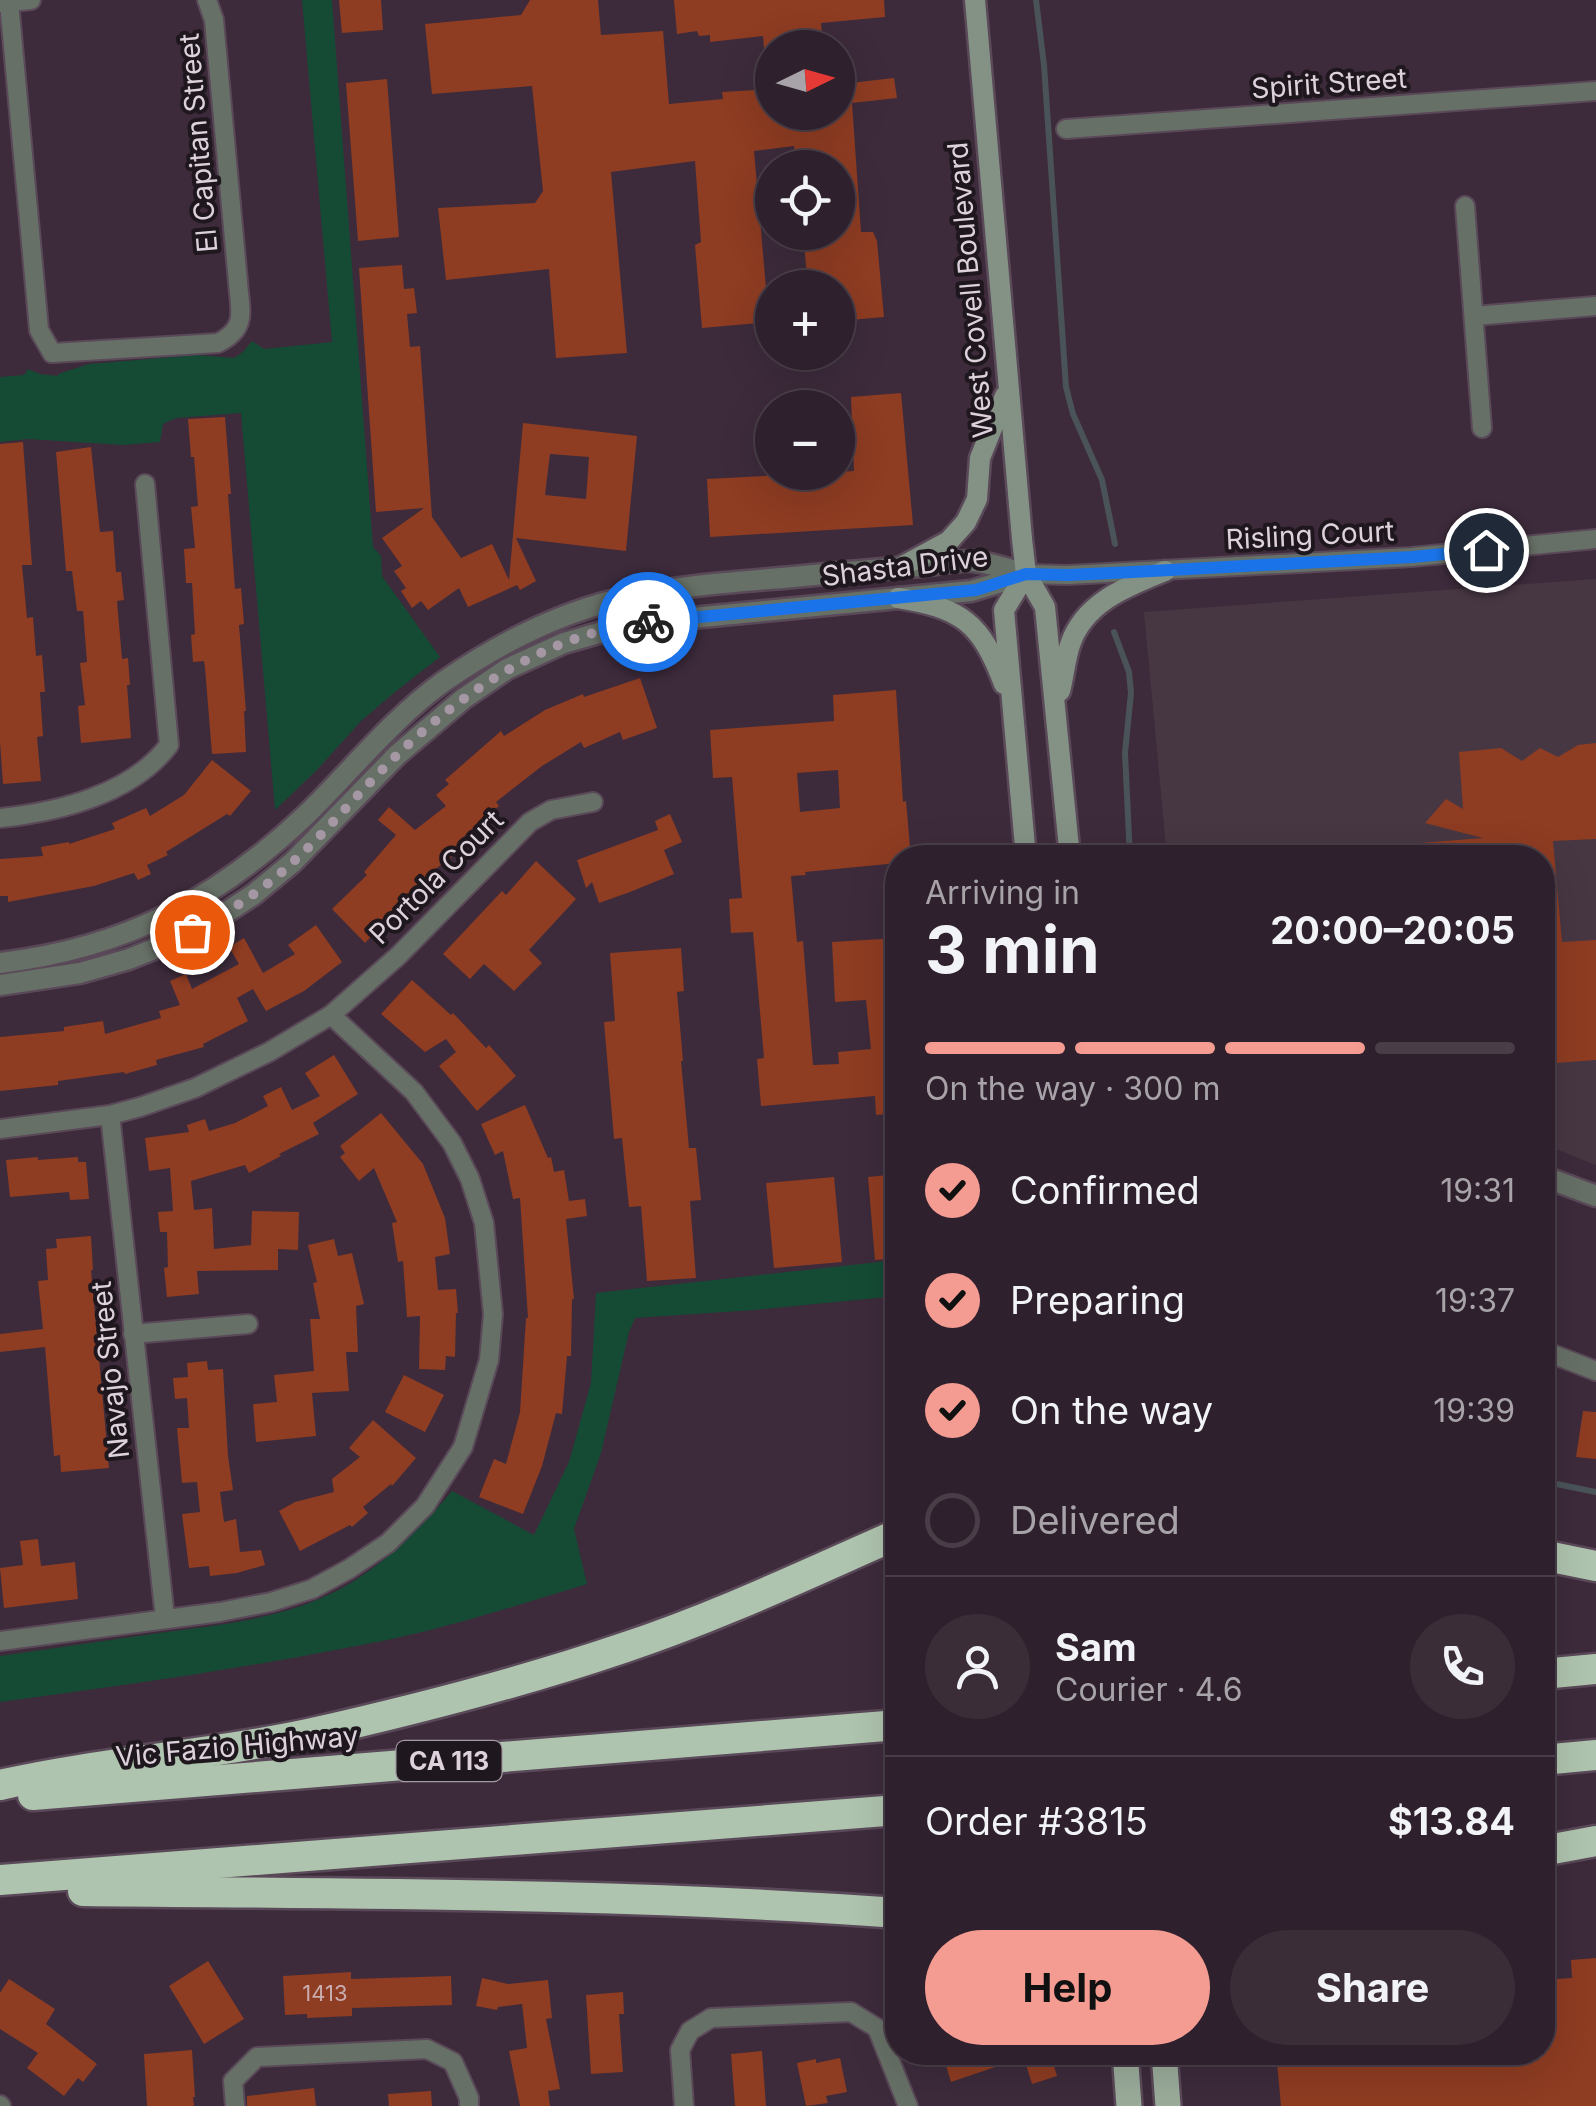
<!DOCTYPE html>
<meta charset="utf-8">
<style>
:root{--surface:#2e202c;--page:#3a2d38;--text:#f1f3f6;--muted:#a7a3a9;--line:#493e48;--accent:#f59c92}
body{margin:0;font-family:Inter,sans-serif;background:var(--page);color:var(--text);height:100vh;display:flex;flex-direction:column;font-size:38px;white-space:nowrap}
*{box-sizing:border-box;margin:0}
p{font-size:32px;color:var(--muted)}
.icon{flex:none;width:55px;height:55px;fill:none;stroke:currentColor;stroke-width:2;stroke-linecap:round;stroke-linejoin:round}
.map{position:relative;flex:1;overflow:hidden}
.panel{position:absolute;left:885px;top:845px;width:670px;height:1220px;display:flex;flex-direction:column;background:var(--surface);border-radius:40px;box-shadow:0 10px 40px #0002,0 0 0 2px var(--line)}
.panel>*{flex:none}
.needle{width:65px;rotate:85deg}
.controls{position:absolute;left:755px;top:30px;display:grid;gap:20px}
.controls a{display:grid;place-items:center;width:100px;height:100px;border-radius:50%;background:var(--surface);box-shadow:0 10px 40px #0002,0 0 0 2px var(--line);font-size:50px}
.pin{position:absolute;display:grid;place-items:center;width:85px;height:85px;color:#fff;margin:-42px;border:5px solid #fff;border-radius:50%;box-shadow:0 2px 10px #0007}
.courier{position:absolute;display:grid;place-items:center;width:100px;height:100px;margin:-50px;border:8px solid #1a73e8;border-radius:50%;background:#fff;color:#222;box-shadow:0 2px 12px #0007}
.headline em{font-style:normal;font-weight:700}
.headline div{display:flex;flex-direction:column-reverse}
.headline{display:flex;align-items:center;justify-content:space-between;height:170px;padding:0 40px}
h1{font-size:65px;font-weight:700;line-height:75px}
.bar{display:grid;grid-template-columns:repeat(4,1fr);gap:15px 10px;align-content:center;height:120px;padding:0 40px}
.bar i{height:12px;border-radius:8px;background:var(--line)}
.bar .active{background:var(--accent)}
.bar p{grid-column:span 4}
.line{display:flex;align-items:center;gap:25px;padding:0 40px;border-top:2px solid var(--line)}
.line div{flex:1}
.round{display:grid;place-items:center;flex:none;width:105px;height:105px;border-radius:52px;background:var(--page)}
ol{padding:0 40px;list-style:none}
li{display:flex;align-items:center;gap:30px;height:110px}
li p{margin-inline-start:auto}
li .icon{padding:10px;border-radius:50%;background:var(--accent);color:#111;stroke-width:4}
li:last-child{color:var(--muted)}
li i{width:55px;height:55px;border:5px solid var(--line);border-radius:50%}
.cta{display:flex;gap:20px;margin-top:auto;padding:20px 40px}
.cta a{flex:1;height:115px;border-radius:60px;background:var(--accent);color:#111;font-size:40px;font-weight:700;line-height:115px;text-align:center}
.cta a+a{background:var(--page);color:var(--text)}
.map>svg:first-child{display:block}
.industrial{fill:#473743}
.green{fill:#154b35}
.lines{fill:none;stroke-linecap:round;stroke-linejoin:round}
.stream{stroke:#4a5358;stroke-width:6}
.building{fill:#8e3c22;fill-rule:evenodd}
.minor-casing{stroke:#5a4958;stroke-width:22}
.tertiary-casing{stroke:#5a4958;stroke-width:25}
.secondary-casing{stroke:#5a4958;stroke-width:25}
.primary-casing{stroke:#5a4958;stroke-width:30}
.motorway-casing{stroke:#5a4958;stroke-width:35}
.minor{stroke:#677067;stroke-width:18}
.tertiary{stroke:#677067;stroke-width:20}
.secondary{stroke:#849285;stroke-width:20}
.primary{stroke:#9bac9b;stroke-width:25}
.motorway{stroke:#afc4af;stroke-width:30}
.done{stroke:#a598a4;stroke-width:10;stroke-dasharray:0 18}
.route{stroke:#1a73e8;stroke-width:12}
.labels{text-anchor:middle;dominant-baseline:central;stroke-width:8;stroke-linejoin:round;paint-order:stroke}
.number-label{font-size:22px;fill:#c9acae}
.shield{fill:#1f171e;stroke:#a49aa3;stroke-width:2.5}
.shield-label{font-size:25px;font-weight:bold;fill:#ddd2dc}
.street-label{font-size:28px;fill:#ddd2dc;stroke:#1f171e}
</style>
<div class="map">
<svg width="1596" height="2106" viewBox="0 0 1596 2106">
<rect width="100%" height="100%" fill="#3d2b3b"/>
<polygon class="industrial" points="1596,579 1596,1165 1543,1144 1542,858 1167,857 1144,612"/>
<g class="green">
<polygon points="302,0 332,0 373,547 381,556 382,576 440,657 395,692 361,721 317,770 275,810 241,413 176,418 163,424 160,442 123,445 28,439 0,442 0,377 24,375 28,369 40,374 58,376 58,374 89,364 197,355 234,358 243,352 252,341 264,349 332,342"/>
<path d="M897,1260V1296L755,1310L635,1318L629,1332L601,1453L574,1529L587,1584C521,1604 454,1626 387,1640C259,1666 130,1685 0,1702V1656C53,1648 106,1641 159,1633C221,1625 289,1618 344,1587C387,1562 420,1529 452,1491L534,1535L569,1462L591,1383L596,1293Z"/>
</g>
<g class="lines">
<g class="stream">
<polyline points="1036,0 1044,65 1066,387 1073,414 1102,480 1115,544"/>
<polyline points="1114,632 1129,672 1131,693 1125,753 1130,858"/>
<polyline points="1542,1481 1596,1492"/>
</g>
</g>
<g class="building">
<polygon points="339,0 381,0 383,30 342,33"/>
<polygon points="530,0 598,0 601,35 663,31 669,104 723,99 722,92 772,89 772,112 838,112 838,67 849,66 850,83 894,78 897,98 852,103 861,232 873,232 877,241 884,317 838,321 838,288 808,288 803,232 838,232 838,168 797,168 794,146 754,151 769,322 702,328 695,245 701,242 695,161 611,172 627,353 556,358 549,269 446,280 438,208 535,203 543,191 532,86 432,94 425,24 521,15"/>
<polygon points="674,0 884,0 885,17 821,23 823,48 764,48 763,36 710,42 710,35 699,36 697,31 677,34"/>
<polygon points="387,79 399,237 358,241 346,83"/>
<path d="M402,265L404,289L414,288L417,313L407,314L410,347L420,346L432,517L461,558L492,544L509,580L523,423L637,436L626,551L516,538L536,581L520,590L517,585L468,607L459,588L428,610L421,601L412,608L401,591L406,588L394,571L402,566L382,538L424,508L376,512L359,268ZM550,454L589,457L586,499L545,495Z"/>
<polygon points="901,393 913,525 710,537 707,479 854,471 851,397"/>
<polygon points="225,417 231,494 228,494 235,589 241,588 244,624 239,625 246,711 244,711 246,752 212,754 205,668 204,661 193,662 191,635 195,634 192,583 186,583 184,549 195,548 191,507 198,506 194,457 191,457 188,419"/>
<polygon points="23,442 32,565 22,565 27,618 33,617 36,656 42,655 45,692 40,692 43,736 37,737 41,781 3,784 0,742 0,444"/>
<polygon points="91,447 100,532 113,531 116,572 121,572 124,600 117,601 122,659 128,658 130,685 127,685 131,738 81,743 78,706 85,705 80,663 87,662 83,611 77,611 72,571 66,571 56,452"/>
<polygon points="640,678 657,728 623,740 620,732 584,748 581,742 542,766 496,802 499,806 462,838 467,845 429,874 365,943 332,909 367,875 364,872 396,835 378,820 389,807 415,830 446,806 436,795 449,784 445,780 501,731 504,736 545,710 583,694 584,697"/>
<path d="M896,690L903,802L906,801L911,858H898V863L805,872L806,875L791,876L797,942L803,941L813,1065L839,1064L838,1052L871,1049L866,1000L835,1002L832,942L898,938V1113L876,1115L875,1096L761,1106L757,1059L764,1058L753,932L731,933L729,899L742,898L732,777L713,778L710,730L834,721L833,695ZM838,770L840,808L800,812L797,773Z"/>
<polygon points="1596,743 1596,839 1553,841 1562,942 1596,940 1596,1060 1542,1064 1542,858 1383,858 1382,846 1483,838 1425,823 1446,799 1463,809 1459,752 1501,748 1522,761 1540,748 1558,757 1578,745"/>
<polygon points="212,760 251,791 230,816 227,814 166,852 168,855 147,865 151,874 138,880 134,873 94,886 8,902 8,896 0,896 0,859 43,856 41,847 69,842 69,844 115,829 112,823 146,808 150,816 184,795"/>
<polygon points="670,814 682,842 664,850 674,874 630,892 599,903 592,882 586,888 577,860 658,830 655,821"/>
<polygon points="536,861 576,899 529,950 542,963 514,991 484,964 470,979 443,954 502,891 506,895"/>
<polygon points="316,925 342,962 304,991 266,1011 253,989 237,998 248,1021 203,1044 204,1047 156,1060 157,1065 125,1074 124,1072 58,1081 58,1085 0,1091 0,1037 64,1031 64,1027 103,1021 105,1034 161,1018 159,1011 180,1005 170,981 186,974 192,989 239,964 229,947 244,938 263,973 295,954 288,945"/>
<polygon points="681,948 684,991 677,992 683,1061 681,1061 689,1148 696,1148 701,1200 690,1201 696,1278 647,1281 641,1206 629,1207 622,1138 614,1139 604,1022 615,1021 610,953"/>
<polygon points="412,980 451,1015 453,1013 486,1048 489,1045 516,1076 477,1111 439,1066 456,1052 446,1039 425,1052 381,1014"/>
<polygon points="334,1055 358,1094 313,1123 319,1134 279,1154 281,1156 249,1173 245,1165 191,1181 194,1210 212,1208 214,1249 251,1245 252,1211 299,1212 298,1250 278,1249 278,1270 197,1271 199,1294 167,1297 164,1268 168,1267 167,1232 160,1232 158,1212 173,1211 170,1168 149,1171 145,1138 189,1132 187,1125 205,1119 209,1131 235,1123 268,1106 263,1096 281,1087 292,1110 320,1096 305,1073"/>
<polygon points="525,1105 548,1158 551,1157 554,1172 564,1170 569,1201 585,1199 587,1216 566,1219 574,1299 572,1299 571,1356 567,1356 562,1414 556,1413 542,1466 523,1514 479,1497 494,1459 506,1464 520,1412 526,1318 528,1318 520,1198 513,1199 503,1151 495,1155 481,1124"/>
<polygon points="381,1113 423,1164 445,1218 450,1254 435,1257 438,1290 456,1289 458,1313 456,1313 455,1357 446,1356 445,1370 419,1369 420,1316 407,1317 403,1261 398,1262 392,1223 397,1222 374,1168 359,1181 340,1157 345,1153 340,1146"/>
<polygon points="38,1157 38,1160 78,1157 78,1162 86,1162 89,1199 70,1200 69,1192 10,1197 6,1160"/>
<polygon points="898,1174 898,1258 875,1260 868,1177"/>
<polygon points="834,1177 842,1262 774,1268 766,1183"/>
<polygon points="91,1236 93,1270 91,1270 109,1468 61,1472 60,1455 54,1456 45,1347 0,1352 0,1334 43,1329 38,1281 48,1280 46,1249 57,1248 56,1239"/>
<polygon points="334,1239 338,1256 352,1253 364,1304 356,1306 358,1352 346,1352 349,1391 312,1393 316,1436 256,1442 253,1404 277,1402 274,1375 314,1371 310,1319 320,1319 313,1283 317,1282 308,1245"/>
<polygon points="207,1361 208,1370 223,1369 228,1456 233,1490 220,1492 224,1522 236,1519 240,1552 261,1550 265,1565 237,1573 210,1576 209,1566 189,1568 182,1514 200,1512 197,1482 182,1483 177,1428 189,1428 187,1398 175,1399 173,1378 188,1377 187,1363"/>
<polygon points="404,1375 444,1395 425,1432 385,1412"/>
<polygon points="1583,1411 1596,1412 1596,1459 1576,1457"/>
<polygon points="373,1420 416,1458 392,1486 391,1484 363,1507 368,1513 352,1527 350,1525 300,1551 279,1511 295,1502 334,1492 332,1479 360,1457 349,1448"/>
<polygon points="38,1539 41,1566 75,1562 78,1599 4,1608 0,1568 23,1565 20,1541"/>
<polygon points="1596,1958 1596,2106 1281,2106 1276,2052 1542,2052 1542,1980 1572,1978 1571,1960"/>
<polygon points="208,1961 244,2019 204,2044 169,1986"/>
<polygon points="351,1972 351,1979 451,1976 452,2005 352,2008 352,2016 307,2018 307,2014 285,2015 283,1976"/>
<polygon points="482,1978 508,1984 548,1980 552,2018 546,2019 560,2089 548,2091 550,2106 520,2106 509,2051 527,2048 522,2004 498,2007 497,2010 476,2006"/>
<polygon points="9,1979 55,2009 46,2024 97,2064 83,2082 78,2078 64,2096 27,2068 38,2053 0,2029 0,1993"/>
<polygon points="623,1992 624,2014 619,2014 623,2072 591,2074 586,1995"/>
<polygon points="192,2050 195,2097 193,2097 194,2106 147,2106 144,2054"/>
<polygon points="762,2051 766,2106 735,2106 731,2054"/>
<polygon points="942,2052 996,2052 1001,2065 951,2082"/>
<polygon points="1022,2052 1050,2052 1057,2076 1032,2084"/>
<polygon points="840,2058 847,2092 826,2096 828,2103 806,2106 797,2063 816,2059 816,2063"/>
<polygon points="314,2088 316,2106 247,2106 247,2096"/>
<polygon points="431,2091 432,2106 389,2106 388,2094"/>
</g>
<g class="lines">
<g class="minor-casing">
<g id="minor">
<path d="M9,2L39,330L52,353L218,343C248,328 240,311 238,282L214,20L207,0"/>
<polyline points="0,3 31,0"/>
<polyline points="1066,129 1596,91"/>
<polyline points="1465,206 1482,428"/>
<polyline points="1474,316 1596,306"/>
<polyline points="1026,574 1068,575 1412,557 1596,539"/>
<path d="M0,818C59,812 132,794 169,745L145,484"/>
<polyline points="110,1115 165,1618"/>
<polyline points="0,1129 110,1115 140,1107 195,1088 269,1052 331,1015 398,956 530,822 551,810 593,802"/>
<polyline points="133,1334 248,1324"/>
<polyline points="1542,1350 1596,1371"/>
<polyline points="0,1641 220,1612 271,1602 312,1589 349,1569 388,1543 425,1506 463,1447 489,1360 493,1314 484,1223 470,1179 452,1143 414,1092 331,1015"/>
<polyline points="0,2105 1,2106"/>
<polyline points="235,2106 233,2081 257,2057 427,2049 453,2062 469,2098 469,2106"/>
<polyline points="684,2106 680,2050 690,2031 711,2018 851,2012 877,2028 908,2106"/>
</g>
</g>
<g class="tertiary-casing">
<g id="tertiary">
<path d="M0,963C125,948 217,900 307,814C352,770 392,719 443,682C498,644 562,611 628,597C682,585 738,582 793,577C836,573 879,569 922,566C938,564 958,560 974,561C991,563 1010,570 1026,574"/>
<polyline points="0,985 80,973 129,959 172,942 213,921 253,895 293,862 397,755 463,699 507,669 564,643 630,624 971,591 1025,575"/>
<polyline points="1542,1176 1596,1196"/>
</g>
</g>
<g class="secondary-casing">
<g id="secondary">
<polyline points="975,0 1022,539 1026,574 1045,607 1070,858"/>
<polyline points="901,567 949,541 966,522 977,499 980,458 1005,396"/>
<polyline points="1026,574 1004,610 1026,858"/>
<path d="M898,598C961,608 981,622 1004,684"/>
<path d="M1060,691C1064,676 1065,660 1070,645C1084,602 1128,586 1165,571"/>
</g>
</g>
<g class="primary-casing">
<g id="primary">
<polyline points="1125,2052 1129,2106"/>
<polyline points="1164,2052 1168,2106"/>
</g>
</g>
<g class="motorway-casing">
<g id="motorway">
<polyline points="1542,1555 1596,1566"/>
<polyline points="1542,1674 1596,1669"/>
<polyline points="1542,1760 1596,1755"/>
<path d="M0,1785C101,1762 206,1756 308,1734C414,1710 520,1683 623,1648C717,1617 807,1574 898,1534"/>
<polyline points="33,1795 898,1725"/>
<polyline points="1542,1851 1596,1841"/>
<polyline points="0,1880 898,1810"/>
<path d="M83,1891C354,1894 627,1893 898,1913"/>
</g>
</g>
<use href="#minor" class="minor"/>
<use href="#tertiary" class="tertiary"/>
<use href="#secondary" class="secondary"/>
<use href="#primary" class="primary"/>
<use href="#motorway" class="motorway"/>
</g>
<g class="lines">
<path class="done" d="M192,932C228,913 263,890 293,862C329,829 360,791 395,757C464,690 550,633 648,622"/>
<polyline class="route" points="648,622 976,590 1026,574 1068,575 1133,572 1412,557 1486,550"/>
</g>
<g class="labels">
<g class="number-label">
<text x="325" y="1993">1413</text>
</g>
<rect class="shield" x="396.5" y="1741" width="105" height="40" rx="8"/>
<g class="shield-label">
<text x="449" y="1761">CA 113</text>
</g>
<g class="street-label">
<text transform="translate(1329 83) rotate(-4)">Spirit Street</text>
<text transform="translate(198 143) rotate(-95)">El Capitan Street</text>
<text transform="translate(970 290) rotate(-95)">West Covell Boulevard</text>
<text transform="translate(1310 535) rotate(-3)">Risling Court</text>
<text transform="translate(905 566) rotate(-7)">Shasta Drive</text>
<text transform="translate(436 877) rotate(-45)">Portola Court</text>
<text transform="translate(110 1370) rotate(-96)">Navajo Street</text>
<text transform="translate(237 1746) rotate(-5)">Vic Fazio Highway</text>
</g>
</g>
</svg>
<div class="controls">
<a><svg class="needle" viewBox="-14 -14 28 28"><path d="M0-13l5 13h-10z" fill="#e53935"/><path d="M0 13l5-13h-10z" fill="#a7a3a9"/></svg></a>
<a><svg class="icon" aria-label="locate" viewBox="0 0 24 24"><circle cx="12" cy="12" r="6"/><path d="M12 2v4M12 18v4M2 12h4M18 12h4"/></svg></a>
<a>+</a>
<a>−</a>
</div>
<div class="pin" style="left:192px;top:932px;background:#ea580c"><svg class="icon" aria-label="bag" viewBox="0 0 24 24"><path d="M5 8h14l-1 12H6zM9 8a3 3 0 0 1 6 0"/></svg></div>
<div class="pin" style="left:1486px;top:550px;background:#1f2937"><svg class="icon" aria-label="home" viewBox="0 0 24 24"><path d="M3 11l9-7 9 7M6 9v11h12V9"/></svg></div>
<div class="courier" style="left:648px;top:622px"><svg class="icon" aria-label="bike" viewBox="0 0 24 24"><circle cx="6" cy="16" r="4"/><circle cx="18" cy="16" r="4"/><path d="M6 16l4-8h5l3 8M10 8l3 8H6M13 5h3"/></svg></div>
<section class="panel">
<div class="headline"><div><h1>3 min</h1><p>Arriving in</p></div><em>20:00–20:05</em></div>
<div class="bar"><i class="active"></i><i class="active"></i><i class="active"></i><i></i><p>On the way · 300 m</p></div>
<ol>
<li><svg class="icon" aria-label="check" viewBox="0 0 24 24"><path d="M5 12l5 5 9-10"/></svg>Confirmed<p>19:31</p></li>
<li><svg class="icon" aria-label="check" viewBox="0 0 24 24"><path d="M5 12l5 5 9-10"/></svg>Preparing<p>19:37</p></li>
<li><svg class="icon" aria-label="check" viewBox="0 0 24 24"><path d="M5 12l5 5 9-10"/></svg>On the way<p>19:39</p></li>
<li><i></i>Delivered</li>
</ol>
<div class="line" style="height:180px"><a class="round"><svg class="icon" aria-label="person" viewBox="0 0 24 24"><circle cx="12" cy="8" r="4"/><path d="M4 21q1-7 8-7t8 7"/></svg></a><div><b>Sam</b><p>Courier · 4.6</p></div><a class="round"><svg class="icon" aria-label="phone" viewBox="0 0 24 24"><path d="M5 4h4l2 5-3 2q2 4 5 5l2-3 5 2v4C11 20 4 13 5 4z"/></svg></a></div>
<div class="line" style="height:130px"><div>Order #3815</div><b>$13.84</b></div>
<div class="cta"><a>Help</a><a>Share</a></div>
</section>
</div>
